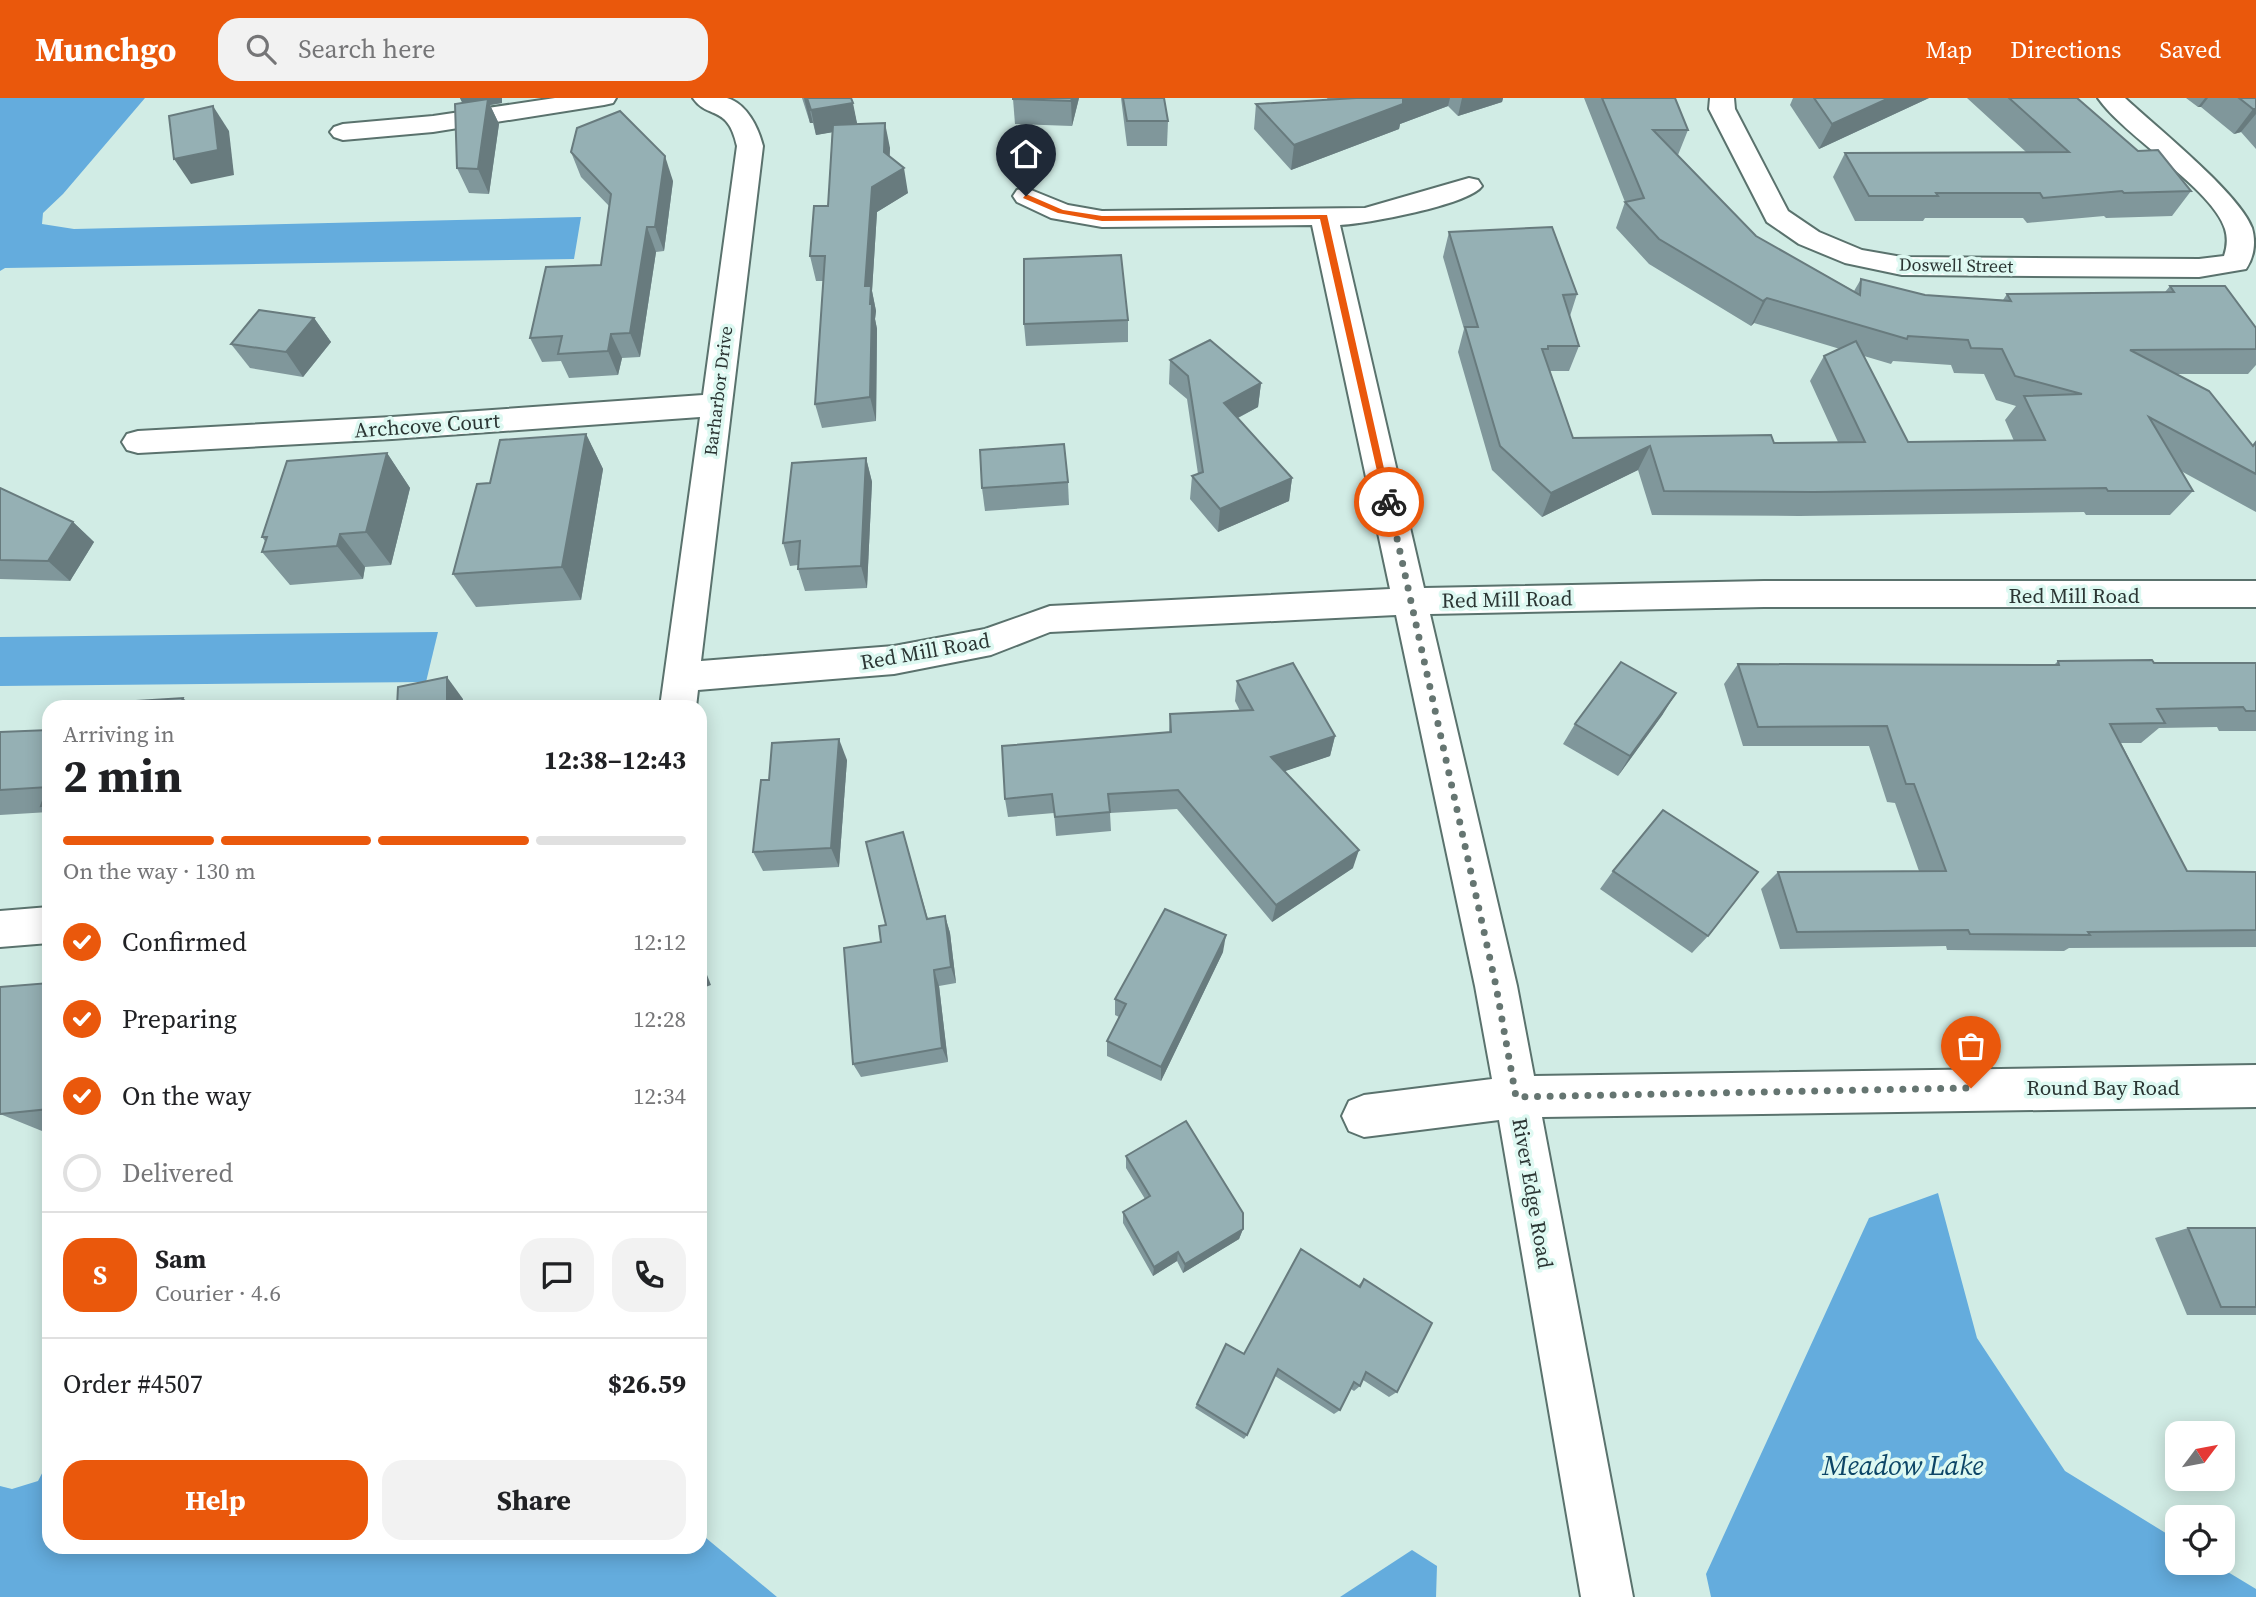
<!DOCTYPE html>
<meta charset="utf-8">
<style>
:root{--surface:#fff;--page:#f2f2f2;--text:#202124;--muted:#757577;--line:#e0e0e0;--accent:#ea580c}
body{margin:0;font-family:"Source Serif 4",serif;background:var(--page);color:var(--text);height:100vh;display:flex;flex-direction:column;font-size:26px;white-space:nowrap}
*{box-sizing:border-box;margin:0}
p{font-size:23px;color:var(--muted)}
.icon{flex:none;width:38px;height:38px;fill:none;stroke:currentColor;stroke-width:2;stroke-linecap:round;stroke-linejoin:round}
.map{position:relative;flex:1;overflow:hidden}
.sheet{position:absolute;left:42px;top:602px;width:665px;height:854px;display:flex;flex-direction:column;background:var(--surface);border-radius:21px;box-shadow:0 4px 18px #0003}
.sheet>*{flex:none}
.needle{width:46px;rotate:58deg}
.tools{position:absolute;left:2165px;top:1323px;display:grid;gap:14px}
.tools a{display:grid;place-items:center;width:70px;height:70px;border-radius:14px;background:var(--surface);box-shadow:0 4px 18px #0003;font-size:35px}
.pin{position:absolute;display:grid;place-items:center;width:60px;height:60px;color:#fff;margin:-72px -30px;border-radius:50% 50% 50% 0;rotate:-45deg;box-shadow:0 0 7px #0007}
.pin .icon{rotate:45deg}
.courier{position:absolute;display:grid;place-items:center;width:70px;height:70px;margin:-35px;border:5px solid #ea580c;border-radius:50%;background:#fff;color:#222;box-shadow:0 2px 9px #0007}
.summary em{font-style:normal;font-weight:700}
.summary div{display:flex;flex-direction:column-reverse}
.summary{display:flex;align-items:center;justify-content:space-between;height:119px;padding:0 21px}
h1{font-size:46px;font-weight:700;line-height:52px}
.bar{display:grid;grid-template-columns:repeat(4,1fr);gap:10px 7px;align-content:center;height:84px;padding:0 21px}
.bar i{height:9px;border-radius:5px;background:var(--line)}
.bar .active{background:var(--accent)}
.bar p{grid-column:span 4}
.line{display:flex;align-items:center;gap:18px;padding:0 21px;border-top:2px solid var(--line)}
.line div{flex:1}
.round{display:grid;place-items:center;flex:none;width:74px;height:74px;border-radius:21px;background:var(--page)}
ol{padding:0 21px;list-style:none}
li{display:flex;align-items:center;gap:21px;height:77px}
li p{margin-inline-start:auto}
li .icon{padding:7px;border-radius:50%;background:var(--accent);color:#fff;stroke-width:4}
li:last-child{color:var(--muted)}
li i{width:38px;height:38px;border:4px solid var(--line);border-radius:50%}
.button{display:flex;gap:14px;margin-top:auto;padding:14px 21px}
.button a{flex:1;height:80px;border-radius:21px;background:var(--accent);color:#fff;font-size:28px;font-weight:700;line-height:80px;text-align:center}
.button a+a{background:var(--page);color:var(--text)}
header{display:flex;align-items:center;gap:42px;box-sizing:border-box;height:98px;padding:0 35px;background:var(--accent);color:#fff}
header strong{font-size:33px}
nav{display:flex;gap:38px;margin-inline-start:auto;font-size:24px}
.search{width:490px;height:63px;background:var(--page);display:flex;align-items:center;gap:18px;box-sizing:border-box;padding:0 24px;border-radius:21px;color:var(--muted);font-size:26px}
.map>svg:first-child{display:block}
.water{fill:#64acdd}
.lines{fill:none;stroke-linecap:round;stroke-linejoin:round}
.minor-casing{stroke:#5a726d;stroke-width:4}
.minor{fill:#fff;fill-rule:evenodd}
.wall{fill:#80979b;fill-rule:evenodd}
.shaded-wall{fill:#687b7e}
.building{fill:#95b0b4;stroke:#687b7e;stroke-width:2}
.route{fill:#ea580c}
.done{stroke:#657571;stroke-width:7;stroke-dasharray:0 12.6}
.labels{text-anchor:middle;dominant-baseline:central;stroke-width:7;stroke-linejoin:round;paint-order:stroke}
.far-street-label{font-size:18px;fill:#2b3533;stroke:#def9f2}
.street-label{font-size:21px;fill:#2b3533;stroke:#def9f2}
.near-water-label{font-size:28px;font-style:italic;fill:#0d4667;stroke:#def9f2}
</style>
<header>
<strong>Munchgo</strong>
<div class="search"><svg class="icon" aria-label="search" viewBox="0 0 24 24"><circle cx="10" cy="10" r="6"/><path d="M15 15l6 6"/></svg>Search here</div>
<nav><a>Map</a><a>Directions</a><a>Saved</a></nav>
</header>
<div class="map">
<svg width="2256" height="1499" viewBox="0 0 2256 1499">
<rect width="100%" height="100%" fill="#d1ece5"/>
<g class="water">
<polygon points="0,0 145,0 63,96 43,115 42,126 74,131 581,119 574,161 5,170 0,173"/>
<polygon points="438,534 426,584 0,588 0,539"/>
<polygon points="1938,1095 1977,1240 2065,1373 2177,1442 2177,1465 2213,1465 2256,1491 2256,1499 1711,1499 1706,1476 1869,1120"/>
<polygon points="49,1362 49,1449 700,1449 700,1435 777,1499 0,1499 0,1388 12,1391 38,1383"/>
<polygon points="1412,1452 1437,1468 1436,1499 1340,1499"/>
</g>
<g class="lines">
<g class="minor-casing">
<g id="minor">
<polygon points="555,0 616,0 613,5 604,7 433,34 343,42 334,39 330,34 334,29 343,26 433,18"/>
<path d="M693,0C703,0 717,0 727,0C747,6 758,29 763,48L701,563L894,548L985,531L1050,508L1390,491L1312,127L1102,129L1051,120L1017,104L1013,98L1017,92L1026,90L1068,107L1102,113L1365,110L1469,80L1478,82L1482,88C1469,107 1365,126 1340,127L1424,490L1764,483H2256V509H1764L1430,516L1517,888L1534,978L2256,967V1009L1542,1019L1633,1499H1581L1499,1022L1364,1039L1349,1033L1342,1018L1349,1003L1364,997L1492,981L1475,888L1396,517L1050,534L991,557L894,576L698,592L696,609H660L700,319L392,341L138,355L127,352L122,344L127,336L138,333L392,319L703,297L737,48C728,6 708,22 693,0Z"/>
<path d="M1710,0H1734L1735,11L1788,113L1819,134L1862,152L1902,159L2199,161L2224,158C2227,149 2228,141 2225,131C2213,91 2124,38 2098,0H2125C2155,28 2239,95 2252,130C2256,144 2254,159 2246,171L2199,179L1902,177L1845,165L1799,146L1767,124L1709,11Z"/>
<polygon points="49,809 49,845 0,849 0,813"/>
</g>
</g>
<use href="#minor" class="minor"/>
</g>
<g class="wall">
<polygon points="460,0 502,0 502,5 490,7 499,26 489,96 469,95 457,70 463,5"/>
<polygon points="802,0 851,0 857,26 890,50 889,59 908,95 877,114 872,193 876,213 875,221 877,231 876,323 822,330 815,306 823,183 816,183 810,158 828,108 832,34 816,37 813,25 810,25"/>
<polygon points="1079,0 1072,28 1015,26 1013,1"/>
<polygon points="1121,0 1164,0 1168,23 1167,48 1127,48"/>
<polygon points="1327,0 1503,0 1502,4 1458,18 1448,8 1400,26 1399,31 1291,72 1254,31 1256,6 1328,2"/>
<path d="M1584,0H1675L1688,32L1678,57L1756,138L1854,193L1861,181L1925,197L2003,202L2007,196L2165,194L2170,188L2256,230V267L2248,276H2176L2252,347L2256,343V414L2181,373L2193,393L2170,417H2086L2084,414L1799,418L1652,417L1638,372L1542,419L1492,372L1458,254L1464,231L1443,159L1449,134L1577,196L1570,218L1579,248L1569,273H1550L1573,340L1774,345L1838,344L1810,283L1824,258L1840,251L1754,225L1751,228L1649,166L1616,130L1625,104ZM1864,258L1891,266L1893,263L1951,267L1954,275L1984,276L1996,302L2016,308L2005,322L2014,343L1908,344Z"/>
<polygon points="1793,0 1929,0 1819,51 1790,7"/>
<polygon points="1967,0 2077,0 2138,53 2191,93 2172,118 2106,120 2104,118 2027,125 2023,120 1925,120 1923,123 1855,123 1833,79 1845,55 2026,54"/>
<polygon points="2186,0 2256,0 2256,51 2241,34 2234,36 2201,9 2198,9"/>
<polygon points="571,54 673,83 664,153 656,154 640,259 622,260 618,277 569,280 561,263 542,264 530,240 601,167 610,109 581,79"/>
<polygon points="314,220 331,244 303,279 250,270 231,246"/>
<polygon points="1128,222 1128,244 1026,248 1024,226"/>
<polygon points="1170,262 1261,285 1258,309 1238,320 1292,380 1289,403 1218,434 1190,401 1192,378 1198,376 1187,301 1169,286"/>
<polygon points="586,336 603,371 581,502 476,509 453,476 490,385"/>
<polygon points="387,355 410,390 391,467 365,469 363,481 290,487 262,454 265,443 262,439"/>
<polygon points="866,360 872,384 867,490 805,493 798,471 798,467 790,468 783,445"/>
<polygon points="1068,384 1069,407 985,413 982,390"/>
<polygon points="0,390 73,424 94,444 70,483 0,481"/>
<polygon points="2058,563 2256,565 2256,633 2219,633 2217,629 2159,630 2141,645 2121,645 2187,773 2256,774 2256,849 2069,850 2064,853 1947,852 1946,848 1780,851 1761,791 1778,774 1919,773 1895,705 1887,704 1869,648 1743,648 1724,586 1738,566 2054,567"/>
<polygon points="1237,583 1335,638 1330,658 1284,673 1353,770 1272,824 1177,711 1110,715 1111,733 1056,738 1054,715 1008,719 1005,701 1169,634 1170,616 1240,613 1235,603"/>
<polygon points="1663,616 1618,678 1563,646 1575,626"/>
<polygon points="49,632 49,714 0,717 0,634"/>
<polygon points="847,662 839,769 763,773 753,754 769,682"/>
<polygon points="903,734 928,821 945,818 950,835 956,885 939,888 948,964 861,979 853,966 886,827"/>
<polygon points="1613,773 1708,838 1692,855 1600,791"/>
<polygon points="1223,854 1161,983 1107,958 1107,943 1119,919 1115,917 1115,901"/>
<polygon points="49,885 49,1032 42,1033 0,1016"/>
<polygon points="1126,1058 1243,1131 1239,1141 1183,1175 1177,1163 1153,1178 1123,1125 1123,1114 1145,1101 1126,1070"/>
<polygon points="2188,1130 2256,1130 2256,1217 2187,1217 2155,1140"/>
<polygon points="1364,1181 1397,1294 1389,1299 1363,1282 1360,1288 1354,1293 1351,1291 1340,1312 1334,1316 1275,1278 1247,1337 1244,1341 1195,1310 1226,1246 1244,1255 1358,1188"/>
</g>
<g class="shaded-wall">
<polygon points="460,0 502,0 502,5 490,7 499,26 489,96 478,71 465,11"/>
<polygon points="804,0 807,0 813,25 810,25"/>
<polygon points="1072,0 1079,0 1072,28 1071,3"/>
<polygon points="1408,0 1450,0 1448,8 1400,26 1399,31 1291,72 1294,47"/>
<polygon points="1462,0 1503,0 1502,4 1458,18"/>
<polygon points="1889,0 1929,0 1819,51 1832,26"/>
<polygon points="2205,0 2208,0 2201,9 2198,9"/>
<polygon points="853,5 858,30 816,37 811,12"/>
<polygon points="213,8 229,33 234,77 191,86 174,61"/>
<polygon points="2253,11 2256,11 2256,16 2241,34 2234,36"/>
<polygon points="885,25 890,50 889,79 904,70 908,95 877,114 872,193 876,213 875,221 877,231 876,323 870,299 865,188 872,89 884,54"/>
<polygon points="665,58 673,83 664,153 655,129"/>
<polygon points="647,129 656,154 640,259 630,235"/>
<polygon points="1767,200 1754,225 1751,228 1763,203"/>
<polygon points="314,220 331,244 303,279 286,254"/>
<polygon points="611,236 622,260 618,277 608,253"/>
<polygon points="1261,285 1258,309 1222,328 1224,305"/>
<polygon points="586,336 603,371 581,502 562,469"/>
<polygon points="1650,348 1638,372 1542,419 1551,395"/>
<polygon points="387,355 410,390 391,467 366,434"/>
<polygon points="866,360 872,384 867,490 861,468"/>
<polygon points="1292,380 1289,403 1218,434 1220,411"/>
<polygon points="73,424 94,444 70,483 48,463"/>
<polygon points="340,436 365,469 363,481 337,448"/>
<polygon points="447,579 463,601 463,609 447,609"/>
<polygon points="1676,595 1663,616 1618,678 1630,658"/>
<polygon points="183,600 193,609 180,609"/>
<polygon points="1335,638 1330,658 1268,679 1271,659"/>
<polygon points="839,641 847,662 839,769 831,750"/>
<polygon points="1359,752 1353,770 1272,824 1276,807"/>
<polygon points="945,818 950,835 956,885 951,869"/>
<polygon points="1226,837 1223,854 1161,983 1161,969"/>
<polygon points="700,859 711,887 700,891"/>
<polygon points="934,872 939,888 948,964 942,950"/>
<polygon points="1243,1131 1239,1141 1183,1175 1185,1166"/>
<polygon points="1178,1154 1177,1163 1153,1178 1154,1169"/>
</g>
<g class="building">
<polygon points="807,0 851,0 853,5 811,12"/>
<polygon points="1013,0 1072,0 1071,3 1013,1"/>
<polygon points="1123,0 1164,0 1168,23 1127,23"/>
<polygon points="1356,0 1408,0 1403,2 1403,6 1294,47 1256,6"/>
<polygon points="1602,0 1675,0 1688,32 1653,32 1756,138 1860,197 1861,181 1925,197 2011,203 2007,196 2174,194 2170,188 2225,188 2256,230 2256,251 2130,252 2209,293 2253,348 2256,344 2256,376 2149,319 2193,393 2108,393 2106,390 1814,394 1664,393 1650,348 1551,395 1500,348 1465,229 1478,229 1449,134 1552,129 1577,196 1563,197 1579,248 1548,248 1548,251 1542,251 1573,340 1771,337 1774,345 1865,344 1824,258 1856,243 1908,344 2045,342 2024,298 2082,296 2015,278 2002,251 1971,250 1968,242 1908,238 1907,241 1767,200 1763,203 1659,141 1625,104 1644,100"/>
<polygon points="1814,0 1889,0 1832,26"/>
<polygon points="2009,0 2077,0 2138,53 2158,52 2191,93 2124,95 2122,93 2043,100 2040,95 1936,95 1938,98 1869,98 1845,55 2069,54"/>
<polygon points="2239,0 2256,0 2256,11 2253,11"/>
<polygon points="488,1 478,71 457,70 455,6"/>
<polygon points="213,8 218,52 174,61 169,18"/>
<polygon points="620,13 665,58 655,129 647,129 630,235 611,236 608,253 558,256 562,238 530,240 546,169 601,167 611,96 571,54 577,30"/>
<polygon points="885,25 884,54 904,70 872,89 865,188 871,188 870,206 872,206 870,299 815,306 825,158 810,158 814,108 828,108 833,27"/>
<polygon points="1121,157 1128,222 1024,226 1024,161"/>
<polygon points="259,212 314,220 286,254 231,246"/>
<polygon points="1210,242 1261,285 1224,305 1292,380 1220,411 1192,378 1203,374 1188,278 1170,262"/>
<polygon points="586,336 562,469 453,476 477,386 490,385 500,342"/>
<polygon points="1064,346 1068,384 982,390 980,352"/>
<polygon points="387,355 366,434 340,436 337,448 262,454 267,439 262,439 287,363"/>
<polygon points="866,360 861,468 798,471 800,443 783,445 792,365"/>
<polygon points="0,390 73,424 48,463 0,462"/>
<polygon points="2152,562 2154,565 2256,565 2256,613 2246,613 2243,609 2157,611 2165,625 2110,626 2187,773 2256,774 2256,832 2088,834 2090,837 1970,836 1968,832 1797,834 1778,774 1946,773 1914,686 1906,686 1887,628 1758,629 1738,566 2059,567 2058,563"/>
<polygon points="1621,564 1676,595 1630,658 1575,626"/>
<polygon points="1293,565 1335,638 1271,659 1359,752 1276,807 1178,692 1108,696 1110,714 1055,719 1052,696 1005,701 1002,648 1171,634 1170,616 1253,612 1237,583"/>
<polygon points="447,579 447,609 397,609 398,589"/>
<polygon points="183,600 180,609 86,609 88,606"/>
<polygon points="49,632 49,707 41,708 48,689 0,692 0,634"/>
<polygon points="839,641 831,750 753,754 761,682 769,682 772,645"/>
<polygon points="1663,712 1758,774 1708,838 1613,773"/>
<polygon points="903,734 927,821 945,818 951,869 934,872 942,950 853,966 844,850 881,844 879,828 886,827 866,744"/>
<polygon points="1165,811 1226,837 1161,969 1107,943 1126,906 1115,901"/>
<polygon points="49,885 49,1011 0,1016 0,889"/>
<polygon points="1186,1023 1243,1115 1243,1131 1185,1166 1178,1154 1154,1169 1123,1114 1150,1098 1126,1058"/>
<polygon points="2188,1130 2256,1130 2256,1209 2221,1209"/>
<polygon points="1301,1151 1360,1189 1364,1181 1432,1225 1397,1294 1366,1274 1360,1288 1354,1284 1340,1312 1278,1271 1247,1337 1197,1306 1226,1246 1244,1256"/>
</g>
<polygon class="route" points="1026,96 1063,112 1102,118 1327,117 1392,406 1384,404 1320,121 1102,123 1058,115 1023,100"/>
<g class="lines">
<polyline class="done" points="1389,404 1496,888 1516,999 1971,990"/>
</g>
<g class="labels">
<g class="far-street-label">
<text transform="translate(1956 167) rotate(1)">Doswell Street</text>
<text transform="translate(718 293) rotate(-83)">Barharbor Drive</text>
</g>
<g class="street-label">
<text transform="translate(427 327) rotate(-4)">Archcove Court</text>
<text x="2074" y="497">Red Mill Road</text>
<text transform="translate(1507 501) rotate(-1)">Red Mill Road</text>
<text transform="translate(925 553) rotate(-10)">Red Mill Road</text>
<text x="2103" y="989">Round Bay Road</text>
<text transform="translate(1533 1095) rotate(80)">River Edge Road</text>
</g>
<g class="near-water-label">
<text x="1903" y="1367">Meadow Lake</text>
</g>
</g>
</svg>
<div class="tools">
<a><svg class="needle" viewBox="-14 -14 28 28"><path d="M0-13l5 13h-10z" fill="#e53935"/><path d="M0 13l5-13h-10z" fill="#757577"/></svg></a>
<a><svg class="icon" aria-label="locate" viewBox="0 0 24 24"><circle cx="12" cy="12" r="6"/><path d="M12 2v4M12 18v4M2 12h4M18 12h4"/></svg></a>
</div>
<div class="pin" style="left:1971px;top:990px;background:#ea580c"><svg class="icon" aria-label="bag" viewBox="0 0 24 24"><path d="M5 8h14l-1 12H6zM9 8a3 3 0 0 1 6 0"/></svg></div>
<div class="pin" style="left:1026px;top:98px;background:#1f2937"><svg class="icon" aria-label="home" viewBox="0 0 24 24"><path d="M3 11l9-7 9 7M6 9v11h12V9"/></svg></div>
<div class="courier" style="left:1389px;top:404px"><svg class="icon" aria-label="bike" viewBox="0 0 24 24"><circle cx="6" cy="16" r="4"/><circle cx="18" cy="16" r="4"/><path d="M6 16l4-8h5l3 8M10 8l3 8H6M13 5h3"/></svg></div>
<section class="sheet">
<div class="summary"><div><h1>2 min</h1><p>Arriving in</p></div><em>12:38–12:43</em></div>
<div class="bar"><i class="active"></i><i class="active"></i><i class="active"></i><i></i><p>On the way · 130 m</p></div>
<ol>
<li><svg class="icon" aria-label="check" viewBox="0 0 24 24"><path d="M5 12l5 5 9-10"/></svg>Confirmed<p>12:12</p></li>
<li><svg class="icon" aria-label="check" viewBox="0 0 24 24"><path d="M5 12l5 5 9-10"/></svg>Preparing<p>12:28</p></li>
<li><svg class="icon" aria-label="check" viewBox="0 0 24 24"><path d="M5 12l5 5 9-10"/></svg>On the way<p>12:34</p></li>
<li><i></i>Delivered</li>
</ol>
<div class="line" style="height:126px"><b class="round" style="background:var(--accent);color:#fff">S</b><div><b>Sam</b><p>Courier · 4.6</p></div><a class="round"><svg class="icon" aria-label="chat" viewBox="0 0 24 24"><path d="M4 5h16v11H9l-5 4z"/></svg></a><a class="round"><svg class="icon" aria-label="phone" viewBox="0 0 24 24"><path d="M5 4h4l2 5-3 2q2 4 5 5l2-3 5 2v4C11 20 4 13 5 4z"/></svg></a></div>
<div class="line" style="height:91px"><div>Order #4507</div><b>$26.59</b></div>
<div class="button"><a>Help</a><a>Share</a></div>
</section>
</div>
